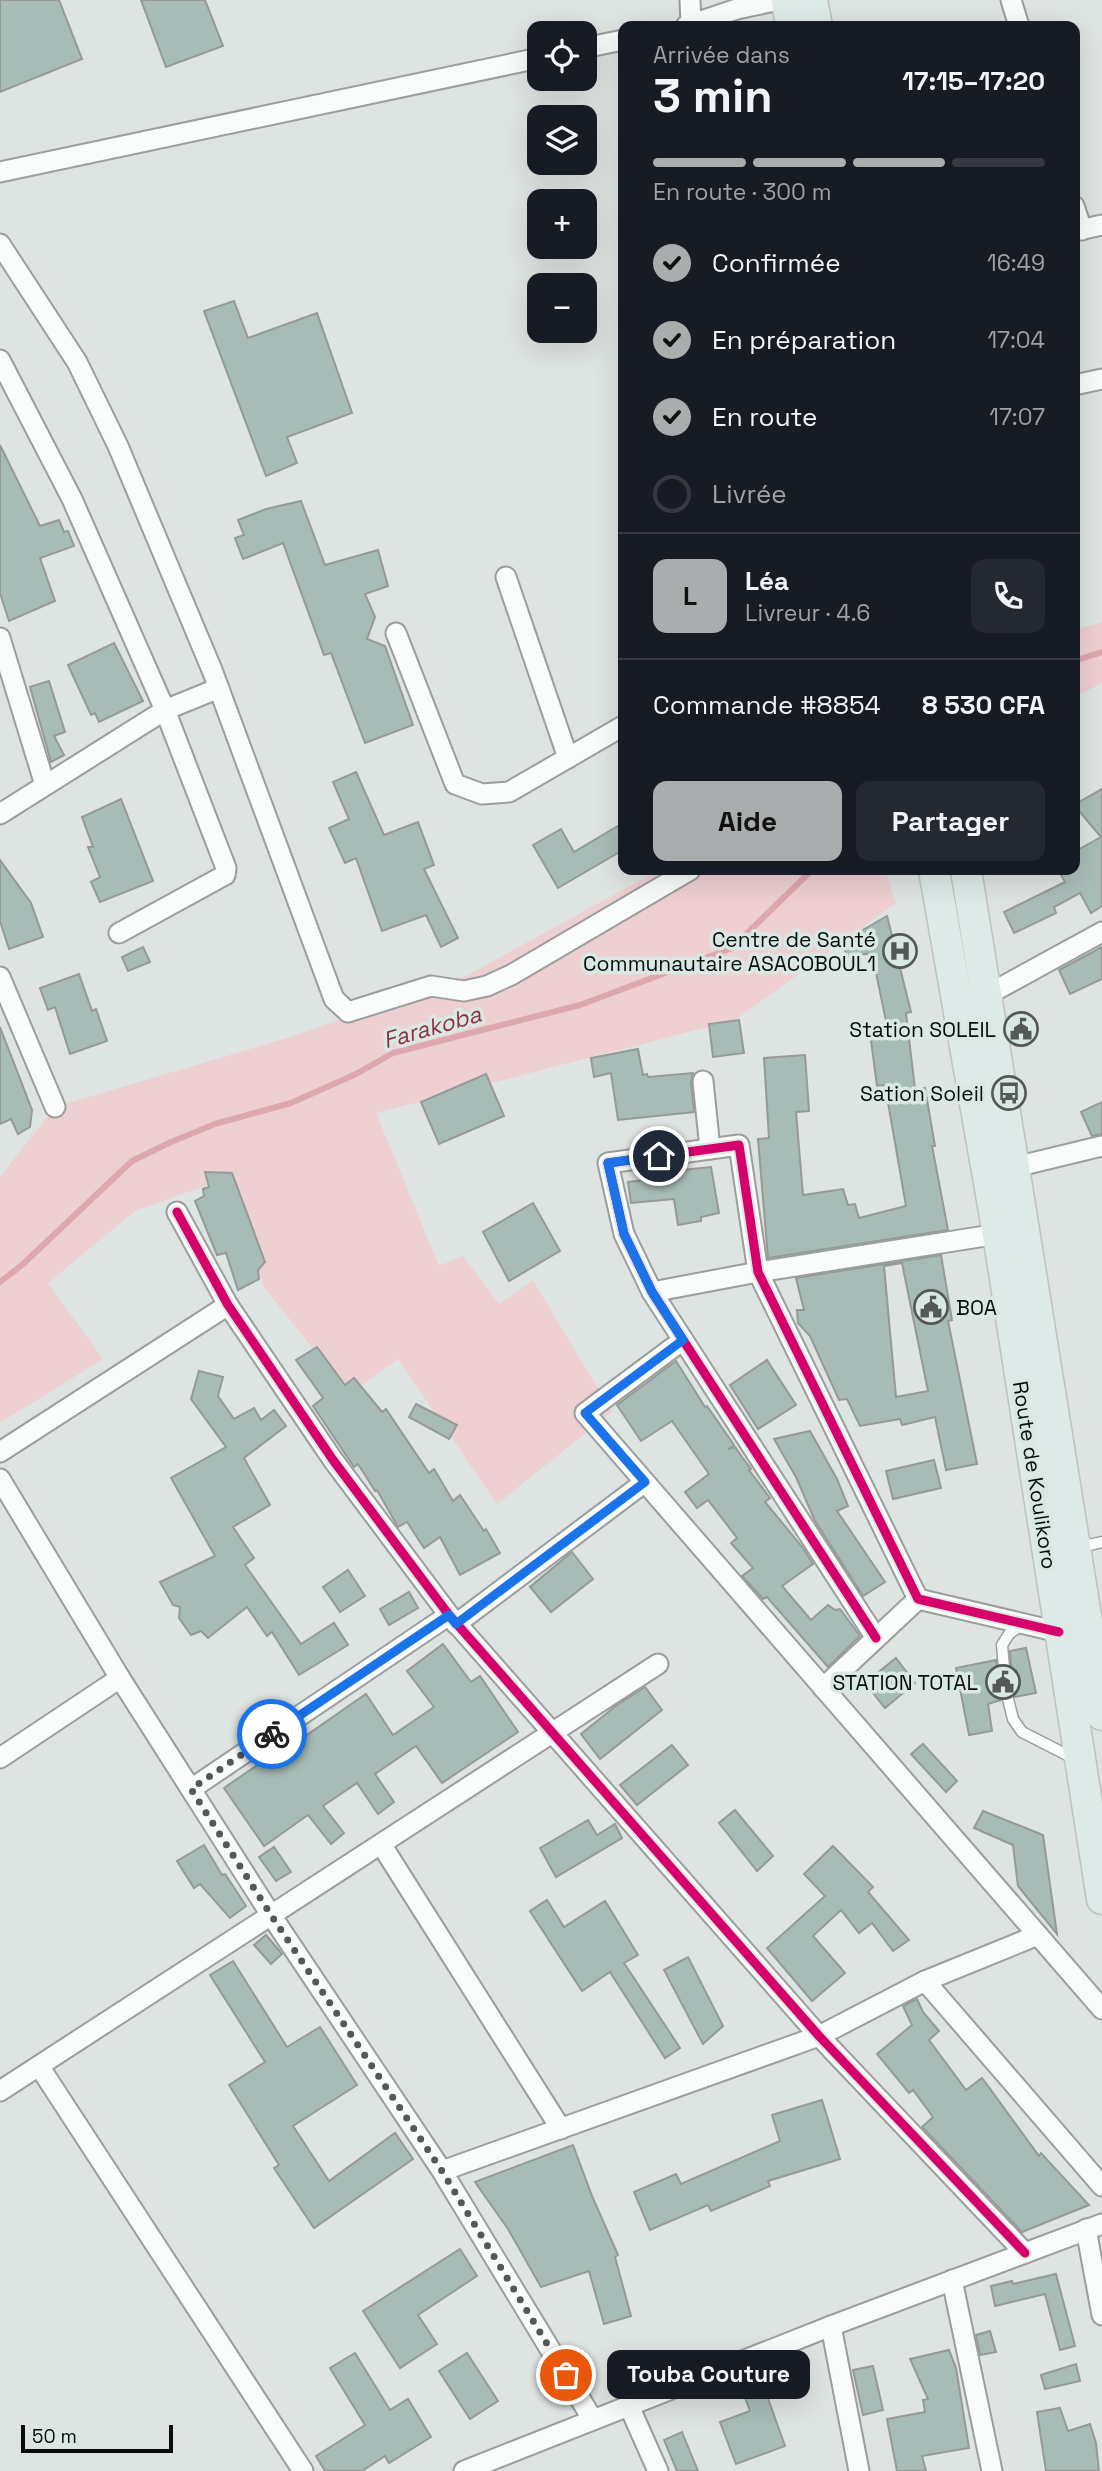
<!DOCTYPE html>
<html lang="fr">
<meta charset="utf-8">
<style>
:root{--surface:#171b24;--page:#242831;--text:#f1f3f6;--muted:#9ea1a6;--line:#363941;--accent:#aaadae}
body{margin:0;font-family:"Space Grotesk",sans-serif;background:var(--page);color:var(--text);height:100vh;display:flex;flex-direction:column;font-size:26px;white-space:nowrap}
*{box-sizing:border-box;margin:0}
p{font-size:23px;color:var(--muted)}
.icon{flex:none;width:38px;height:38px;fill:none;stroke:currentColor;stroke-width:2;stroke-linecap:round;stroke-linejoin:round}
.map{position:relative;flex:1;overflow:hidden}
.panel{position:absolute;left:618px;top:21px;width:462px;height:854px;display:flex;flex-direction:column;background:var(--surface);border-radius:14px;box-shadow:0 7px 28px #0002}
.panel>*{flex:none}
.tools{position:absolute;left:527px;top:21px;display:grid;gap:14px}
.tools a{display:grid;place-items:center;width:70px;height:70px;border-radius:14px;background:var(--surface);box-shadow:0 7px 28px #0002;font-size:35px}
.scale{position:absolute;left:21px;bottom:18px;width:152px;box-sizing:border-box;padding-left:7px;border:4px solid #090d0c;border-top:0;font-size:19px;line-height:24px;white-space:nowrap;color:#090d0c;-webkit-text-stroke:5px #dae8e3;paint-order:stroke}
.pin{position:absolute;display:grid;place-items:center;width:60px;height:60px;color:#fff;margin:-30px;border:4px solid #fff;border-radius:50%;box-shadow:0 2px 7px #0007}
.courier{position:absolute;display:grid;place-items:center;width:70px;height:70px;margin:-35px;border:5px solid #1a73e8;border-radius:50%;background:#fff;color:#222;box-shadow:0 2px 9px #0007}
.bubble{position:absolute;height:49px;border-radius:14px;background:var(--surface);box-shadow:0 7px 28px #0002;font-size:23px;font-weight:700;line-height:49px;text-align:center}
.headline em{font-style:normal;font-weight:700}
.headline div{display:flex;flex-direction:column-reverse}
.headline{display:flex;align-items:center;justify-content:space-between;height:119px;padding:0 35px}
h1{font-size:46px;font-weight:700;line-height:52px}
.bar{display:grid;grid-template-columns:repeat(4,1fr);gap:10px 7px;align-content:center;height:84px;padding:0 35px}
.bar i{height:9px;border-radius:5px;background:var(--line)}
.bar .current{background:var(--accent)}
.bar p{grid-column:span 4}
.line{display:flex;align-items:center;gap:18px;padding:0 35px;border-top:2px solid var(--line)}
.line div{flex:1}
.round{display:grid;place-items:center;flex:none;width:74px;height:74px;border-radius:14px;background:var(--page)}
ol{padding:0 35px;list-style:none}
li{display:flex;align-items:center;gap:21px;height:77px}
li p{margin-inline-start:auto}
li .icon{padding:7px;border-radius:50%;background:var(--accent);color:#111;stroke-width:4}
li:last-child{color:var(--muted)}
li i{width:38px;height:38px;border:4px solid var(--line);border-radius:50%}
.cta{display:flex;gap:14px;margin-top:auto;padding:14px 35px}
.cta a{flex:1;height:80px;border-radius:14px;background:var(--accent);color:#111;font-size:28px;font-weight:700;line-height:80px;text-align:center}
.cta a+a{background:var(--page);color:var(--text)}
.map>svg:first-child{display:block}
.green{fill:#eecfd2}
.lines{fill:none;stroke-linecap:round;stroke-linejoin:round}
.stream{stroke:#dca7ad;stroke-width:6}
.building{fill:#a8bcb7;stroke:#959a99;stroke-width:2;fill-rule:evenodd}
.lane-casing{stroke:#9a9f9e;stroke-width:13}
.street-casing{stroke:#9a9f9e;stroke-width:23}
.primary-casing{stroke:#bdc0bf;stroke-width:33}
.lane{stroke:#fafbfb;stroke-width:10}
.street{stroke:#fafbfb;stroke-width:19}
.primary{stroke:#ddeae7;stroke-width:30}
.cycleway-casing{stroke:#dae8e3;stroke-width:13}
.cycleway{stroke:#d6006c;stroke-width:9}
.done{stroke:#545857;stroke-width:7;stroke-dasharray:0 12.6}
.route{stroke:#1a73e8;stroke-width:9}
.labels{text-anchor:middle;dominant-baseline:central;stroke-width:7;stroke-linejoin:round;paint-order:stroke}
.poi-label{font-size:21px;fill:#090d0c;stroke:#dae8e3;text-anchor:end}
.street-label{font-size:21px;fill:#090d0c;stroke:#dae8e3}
.water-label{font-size:23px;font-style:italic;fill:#8d3142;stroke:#dae8e3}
</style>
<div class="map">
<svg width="1102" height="2471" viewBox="0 0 1102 2471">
<rect width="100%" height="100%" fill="#dee4e2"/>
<g class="green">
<polygon points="1102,622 1102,683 1075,697 1075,630"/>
<polygon points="659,870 885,870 896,903 735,1020 376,1113 439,1266 463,1256 499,1304 533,1280 612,1412 497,1504 398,1359 349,1394 264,1287 227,1178 135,1211 48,1283 103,1359 0,1423 0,1177 55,1107 290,1037 466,976"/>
</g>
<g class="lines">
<g class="stream">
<polyline points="1074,661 1102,652"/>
<polyline points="0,1282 22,1265 132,1161 171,1142 215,1124 291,1103 356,1074 393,1053 580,1005 732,948 812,870"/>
</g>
</g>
<g class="building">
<polygon points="0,0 59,0 82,59 0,92"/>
<polygon points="141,0 205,0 223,46 166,67"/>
<polygon points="234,301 248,338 317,313 352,413 287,437 297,463 266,476 204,311"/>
<polygon points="0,445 40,526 59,520 64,532 68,531 74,546 40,558 55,601 9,621 0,593"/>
<polygon points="301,501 325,565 378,550 388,586 365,594 375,617 367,639 385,646 413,725 365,743 331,653 324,655 283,543 243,559 235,538 244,535 238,520 266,509"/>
<polygon points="114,643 143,701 99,722 95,713 91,715 68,665"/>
<polygon points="49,681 65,732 54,736 64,755 51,762 30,687"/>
<polygon points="356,772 384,835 418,822 434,865 424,869 458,938 441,947 426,915 382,931 356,858 345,863 329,828 349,819 333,782"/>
<polygon points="1102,789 1102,906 1091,913 1080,893 1054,907 1056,913 1014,933 1004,912 1065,882 1058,870 1074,870 1074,852 1101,837 1074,805"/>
<polygon points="121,799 153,881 100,902 91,882 100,877 88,847 93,847 82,817"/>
<polygon points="623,823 623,850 558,888 533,845 561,829 574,852"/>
<polygon points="0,860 31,903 43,937 9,949 0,921"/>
<polygon points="887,916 911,1012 906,1013 915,1089 925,1088 935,1146 932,1146 948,1230 768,1258 758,1139 769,1138 764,1058 805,1055 809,1111 796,1112 803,1195 843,1189 848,1205 855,1204 859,1218 906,1206 885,1085 877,1086 870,1033 888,1031 872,953 846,957 844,941"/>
<polygon points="143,947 150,962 128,971 122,957"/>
<polygon points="1102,947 1102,979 1070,994 1059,970"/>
<polygon points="79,974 92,1011 96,1009 107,1041 70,1054 55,1007 48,1010 40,988"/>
<polygon points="739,1020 744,1053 713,1057 709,1024"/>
<polygon points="0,1027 32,1110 30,1127 18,1134 11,1119 0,1124"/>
<polygon points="638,1049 643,1075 647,1074 648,1077 693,1073 691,1082 694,1112 618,1120 611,1073 594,1077 591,1058"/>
<polygon points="486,1074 504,1116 439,1144 421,1102"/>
<polygon points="1102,1102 1102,1134 1092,1136 1081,1112"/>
<polygon points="711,1167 719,1213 701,1217 701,1221 678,1225 674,1199 631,1203 628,1182 664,1178 663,1172"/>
<polygon points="205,1172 232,1173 265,1262 258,1270 259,1279 238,1290 226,1253 217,1255 195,1201 204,1196 203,1189 209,1187"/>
<polygon points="533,1203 560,1251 509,1281 483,1232"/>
<path d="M941,1255L952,1320L948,1321L977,1464L946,1470L935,1417L902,1425L900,1419L860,1426L847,1399L839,1400L810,1336L798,1323L797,1310H804L796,1278ZM902,1263L928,1391L896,1397L884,1266Z"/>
<polygon points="317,1347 345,1385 354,1378 382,1412 386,1409 429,1473 434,1469 453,1501 460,1495 484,1531 486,1529 500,1553 460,1575 440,1537 424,1548 407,1522 398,1527 377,1490 375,1491 358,1464 354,1467 313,1406 323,1398 296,1360"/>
<polygon points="767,1360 796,1405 758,1429 730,1385"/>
<polygon points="676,1361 705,1407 707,1406 734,1445 728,1449 735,1447 742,1457 751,1469 749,1470 770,1498 765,1502 803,1548 813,1564 782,1586 811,1620 828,1605 835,1610 840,1609 860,1636 828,1667 767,1597 763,1599 742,1576 753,1568 731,1543 737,1538 708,1500 697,1508 685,1492 709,1474 672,1421 641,1441 617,1405"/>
<polygon points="199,1371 223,1377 218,1396 234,1419 254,1408 261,1420 274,1410 286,1426 244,1458 270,1505 233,1527 254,1558 245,1565 301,1644 334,1623 348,1645 299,1675 272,1632 267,1636 247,1607 208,1638 201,1631 191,1635 179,1618 180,1607 173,1605 160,1582 215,1556 171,1478 226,1447 191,1399"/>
<polygon points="416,1404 457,1425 449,1439 409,1417"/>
<polygon points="810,1431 837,1479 848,1506 837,1511 885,1582 863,1596 815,1521 796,1477 774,1439"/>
<polygon points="934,1460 941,1488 893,1499 886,1471"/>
<polygon points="572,1552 593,1579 551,1612 530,1587"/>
<polygon points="348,1570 365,1596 340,1612 323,1587"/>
<polygon points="409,1592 418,1608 389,1625 380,1609"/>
<polygon points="443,1644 471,1682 480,1676 518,1732 442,1783 416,1746 375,1774 394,1802 378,1814 357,1783 323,1806 344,1833 331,1844 308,1815 264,1846 224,1788 263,1761 265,1764 366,1694 393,1735 434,1707 407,1671"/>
<polygon points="1026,1648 1036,1693 1015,1697 1011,1692 1003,1693 1001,1700 988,1704 992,1731 969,1735 956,1668 996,1660 999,1683 1006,1686 1012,1679 1010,1651"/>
<polygon points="896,1658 915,1683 885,1708 865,1683"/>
<polygon points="645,1687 662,1710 600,1759 581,1734 617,1705"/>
<polygon points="923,1744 957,1781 946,1792 911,1754"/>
<polygon points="672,1745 688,1765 637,1805 620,1785"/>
<polygon points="735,1810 773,1856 757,1871 719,1823"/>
<polygon points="983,1811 1043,1835 1057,1934 1018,1886 1013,1845 974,1828"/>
<polygon points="588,1820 597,1835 615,1824 622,1838 556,1877 540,1848"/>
<polygon points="204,1845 222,1875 225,1874 246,1906 230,1918 200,1884 194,1888 177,1861"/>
<polygon points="833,1846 873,1887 868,1892 909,1940 893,1951 872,1923 859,1933 841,1910 813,1936 845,1973 812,2001 767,1948 825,1896 804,1874"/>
<polygon points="274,1847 291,1872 276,1881 259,1857"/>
<polygon points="547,1900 564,1927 605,1901 638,1955 624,1963 680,2048 665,2058 610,1972 582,1991 530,1911"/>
<polygon points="266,1935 282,1954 271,1964 254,1945"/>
<polygon points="688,1957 723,2026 703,2044 664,1970"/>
<polygon points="233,1961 287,2047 320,2027 357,2085 293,2126 329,2181 395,2133 413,2159 314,2228 274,2168 279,2165 229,2085 265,2062 210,1975"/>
<polygon points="917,1999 923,2012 939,2031 929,2040 966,2090 982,2078 1039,2156 1041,2153 1089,2205 1022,2232 922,2127 933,2117 913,2090 909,2093 877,2054 912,2025 903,2006"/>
<polygon points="822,2100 840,2159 768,2181 770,2186 711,2211 708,2205 650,2230 634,2192 676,2174 681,2184 780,2141 772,2115"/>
<polygon points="573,2145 592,2196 618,2255 615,2257 631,2316 604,2324 589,2271 541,2287 508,2229 475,2182"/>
<polygon points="460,2249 477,2276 418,2315 437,2344 400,2368 363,2311"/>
<polygon points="1056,2274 1075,2346 1060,2350 1045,2294 995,2306 991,2286 1012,2281 1013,2284"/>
<polygon points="990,2331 996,2352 980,2355 976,2335"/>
<polygon points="949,2350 956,2368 969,2448 922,2456 926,2471 897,2471 887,2419 925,2412 923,2400 928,2399 910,2359"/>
<polygon points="355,2353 390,2410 408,2399 431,2437 389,2463 385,2456 362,2471 325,2471 316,2456 365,2425 330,2368"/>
<polygon points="467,2353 498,2401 470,2419 439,2371"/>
<polygon points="1076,2364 1080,2381 1045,2389 1041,2375"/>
<polygon points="873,2366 883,2410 863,2415 853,2370"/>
<polygon points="761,2379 785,2446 736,2464 720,2422 750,2411 741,2387"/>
<polygon points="1060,2408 1068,2431 1090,2424 1096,2443 1099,2471 1046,2471 1037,2412"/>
<polygon points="682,2432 686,2442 698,2471 677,2471 664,2440"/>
</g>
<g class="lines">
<g class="lane-casing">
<g id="lane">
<polyline points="1080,1547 1102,1542"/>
<polyline points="1005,1679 1002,1645 1009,1634 1021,1625"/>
<polyline points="1008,1699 1013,1719 1022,1732 1073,1758"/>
</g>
</g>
<g class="street-casing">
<g id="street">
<polyline points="690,0 691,26"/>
<polyline points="1011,0 1019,26"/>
<polyline points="686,26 737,9 779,0"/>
<polyline points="584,48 623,40"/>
<polyline points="0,172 539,58"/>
<polyline points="1074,206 1082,230"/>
<polyline points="1074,231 1102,225"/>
<polyline points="0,244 77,362 118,446 212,670 334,999 348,1012 431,986 464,991 487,986 511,975 690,870"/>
<polyline points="0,360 72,499 165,710 226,868 225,875 119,933"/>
<polyline points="1074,385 1102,379"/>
<polyline points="506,577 568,758"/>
<polyline points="396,633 455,784 482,794 509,792 623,726"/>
<polyline points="0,638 45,785"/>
<polyline points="0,814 165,710 219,688"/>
<polyline points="0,977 55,1107"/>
<polyline points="976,997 987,995 1102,932"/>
<polyline points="703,1081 710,1149"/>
<polyline points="1015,1167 1102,1146"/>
<polyline points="177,1212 228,1305 333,1460 449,1615 819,2036 1025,2253"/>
<polyline points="652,1292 758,1272 998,1234"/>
<polyline points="683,1340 585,1413 1102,2009"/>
<polyline points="0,1452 228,1305"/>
<polyline points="0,1479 120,1678 271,1915 442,2171 593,2420"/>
<polyline points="456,1624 645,1482"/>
<polyline points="876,1638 652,1292 624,1234 608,1163 739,1145 758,1272 918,1599 1059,1632"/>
<polyline points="823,1688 918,1599"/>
<polyline points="0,1758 120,1678"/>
<polyline points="191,1789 449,1615"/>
<polyline points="381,1844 561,2129"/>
<polyline points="925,1981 1102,2186"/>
<polyline points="39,2066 303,2471"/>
<polyline points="0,2091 658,1664"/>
<polyline points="442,2171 819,2036 925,1981 1038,1935"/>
<polyline points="1086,2229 1102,2315"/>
<polyline points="952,2280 992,2471"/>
<polyline points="831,2326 859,2471"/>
<polyline points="629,2406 658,2471"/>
<polyline points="464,2471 831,2326 1102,2224"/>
</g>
</g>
<g class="primary-casing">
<g id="primary">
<polyline points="787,0 791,26"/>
<polyline points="812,0 817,26"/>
<polyline points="934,870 998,1234 1102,1899"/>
<polyline points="966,870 1102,1715"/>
</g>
</g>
<use href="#lane" class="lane"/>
<use href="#street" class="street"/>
<use href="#primary" class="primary"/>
<g class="cycleway-casing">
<g id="cycleway">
<polyline points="177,1212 228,1305 333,1460 449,1615 819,2036 1025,2253"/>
<polyline points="876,1638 652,1292 624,1234 608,1163 739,1145 758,1272 918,1599 1059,1632"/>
</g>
</g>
<use href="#cycleway" class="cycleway"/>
</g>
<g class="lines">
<polyline class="done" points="272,1734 191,1789 271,1915 442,2171 566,2375"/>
<polyline class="route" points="272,1734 449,1615 456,1624 645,1482 585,1413 683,1340 652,1292 624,1234 608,1163 659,1156"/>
</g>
<defs>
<g id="hospital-ring" transform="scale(1.75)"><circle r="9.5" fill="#dae8e3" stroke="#545857" stroke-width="1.5"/><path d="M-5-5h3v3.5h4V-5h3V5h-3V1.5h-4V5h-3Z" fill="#545857"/></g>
<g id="civic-ring" transform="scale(1.75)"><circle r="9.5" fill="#dae8e3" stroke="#545857" stroke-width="1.5"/><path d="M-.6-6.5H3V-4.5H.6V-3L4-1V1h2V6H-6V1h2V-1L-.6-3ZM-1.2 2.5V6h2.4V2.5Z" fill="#545857"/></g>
<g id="bus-ring" transform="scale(1.75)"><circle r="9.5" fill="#dae8e3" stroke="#545857" stroke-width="1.5"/><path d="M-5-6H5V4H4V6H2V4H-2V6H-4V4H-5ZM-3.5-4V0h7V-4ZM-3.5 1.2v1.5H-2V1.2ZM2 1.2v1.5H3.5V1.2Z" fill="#545857"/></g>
</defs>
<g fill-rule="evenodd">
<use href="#hospital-ring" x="900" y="951"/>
<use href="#civic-ring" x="1021" y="1029"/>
<use href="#bus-ring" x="1009" y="1093"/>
<use href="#civic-ring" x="931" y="1307"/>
<use href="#civic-ring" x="1003" y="1682"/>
</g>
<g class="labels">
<g class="poi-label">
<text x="876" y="939">Centre de Santé<tspan x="876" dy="24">Communautaire ASACOBOUL1</tspan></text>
<text x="996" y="1029">Station SOLEIL</text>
<text x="984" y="1093">Sation Soleil</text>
<text x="956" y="1307" text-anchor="start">BOA</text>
<text x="978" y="1682">STATION TOTAL</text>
</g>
<g class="street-label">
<text transform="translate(1035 1475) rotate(81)">Route de Koulikoro</text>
</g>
<g class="water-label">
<text transform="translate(432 1027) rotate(-16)">Farakoba</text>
</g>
</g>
</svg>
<div class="tools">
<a><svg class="icon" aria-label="locate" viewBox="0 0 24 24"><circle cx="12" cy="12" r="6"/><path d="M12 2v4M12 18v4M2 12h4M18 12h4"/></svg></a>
<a><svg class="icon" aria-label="layers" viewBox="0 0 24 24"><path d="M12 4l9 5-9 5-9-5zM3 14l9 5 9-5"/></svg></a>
<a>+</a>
<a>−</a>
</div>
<div class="scale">50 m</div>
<div class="pin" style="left:566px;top:2375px;background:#ea580c"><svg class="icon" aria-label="bag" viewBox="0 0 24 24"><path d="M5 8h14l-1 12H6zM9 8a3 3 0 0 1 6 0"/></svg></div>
<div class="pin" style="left:659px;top:1156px;background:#1f2937"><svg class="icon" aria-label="home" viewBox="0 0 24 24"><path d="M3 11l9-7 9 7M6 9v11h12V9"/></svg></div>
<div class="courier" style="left:272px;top:1734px"><svg class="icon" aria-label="bike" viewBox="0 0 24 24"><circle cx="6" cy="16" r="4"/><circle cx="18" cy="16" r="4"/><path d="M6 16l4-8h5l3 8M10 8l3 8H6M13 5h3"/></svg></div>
<div class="bubble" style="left:607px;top:2350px;width:203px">Touba Couture</div>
<section class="panel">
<div class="headline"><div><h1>3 min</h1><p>Arrivée dans</p></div><em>17:15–17:20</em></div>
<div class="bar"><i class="current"></i><i class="current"></i><i class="current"></i><i></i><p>En route · 300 m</p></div>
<ol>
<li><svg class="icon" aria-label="check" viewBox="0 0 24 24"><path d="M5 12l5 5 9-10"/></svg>Confirmée<p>16:49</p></li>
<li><svg class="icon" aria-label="check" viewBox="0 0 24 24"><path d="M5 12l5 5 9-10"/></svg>En préparation<p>17:04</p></li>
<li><svg class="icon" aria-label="check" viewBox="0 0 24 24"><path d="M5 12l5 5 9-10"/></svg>En route<p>17:07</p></li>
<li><i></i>Livrée</li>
</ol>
<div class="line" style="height:126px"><b class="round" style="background:var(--accent);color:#111">L</b><div><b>Léa</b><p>Livreur · 4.6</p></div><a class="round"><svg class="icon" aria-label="phone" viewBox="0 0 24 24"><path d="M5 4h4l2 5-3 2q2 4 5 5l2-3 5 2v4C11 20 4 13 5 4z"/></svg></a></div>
<div class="line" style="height:91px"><div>Commande #8854</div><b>8 530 CFA</b></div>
<div class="cta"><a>Aide</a><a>Partager</a></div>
</section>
</div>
